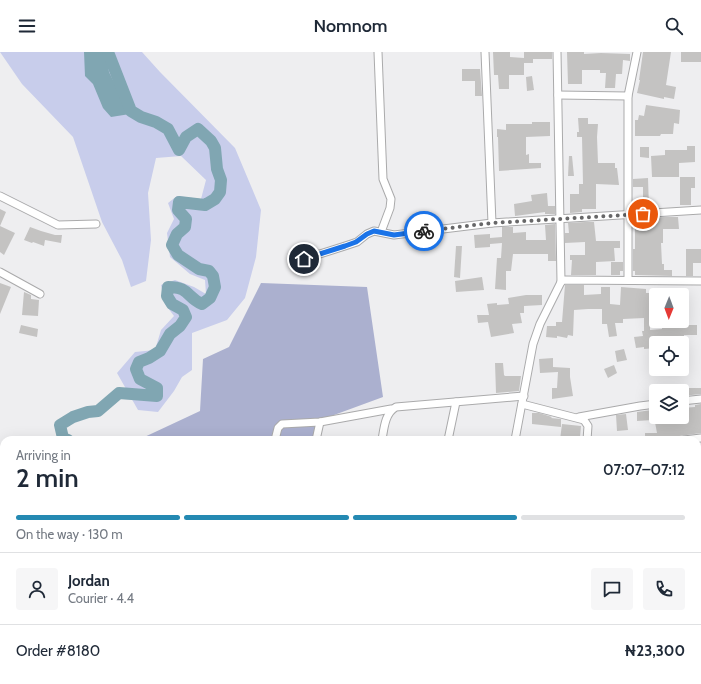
<!DOCTYPE html>
<meta charset="utf-8">
<style>
:root{--surface:#fff;--page:#f6f6f7;--text:#1f2937;--muted:#747a83;--line:#e0e1e3;--accent:#2489b2}
body{margin:0;font-family:Cabin,sans-serif;background:var(--page);color:var(--text);height:100vh;display:flex;flex-direction:column;font-size:15px;white-space:nowrap}
*{box-sizing:border-box;margin:0}
p{font-size:13px;color:var(--muted)}
.icon{flex:none;width:22px;height:22px;fill:none;stroke:currentColor;stroke-width:2;stroke-linecap:round;stroke-linejoin:round}
.map{position:relative;flex:1;overflow:hidden}
.sheet{position:absolute;left:0px;top:384px;width:701px;height:248px;display:flex;flex-direction:column;background:var(--surface);border-radius:12px 12px 0 0;box-shadow:0 4px 16px #0002}
.sheet>*{flex:none}
.needle{width:26px;rotate:181deg}
.fabs{position:absolute;left:649px;top:236px;display:grid;gap:8px}
.fabs a{display:grid;place-items:center;width:40px;height:40px;border-radius:4px;background:var(--surface);box-shadow:0 4px 16px #0002;font-size:20px}
.pin{position:absolute;display:grid;place-items:center;width:34px;height:34px;color:#fff;margin:-17px;border:2px solid #fff;border-radius:50%;box-shadow:0 1px 4px #0007}
.courier{position:absolute;display:grid;place-items:center;width:40px;height:40px;margin:-20px;border:3px solid #1a73e8;border-radius:50%;background:#fff;color:#222;box-shadow:0 1px 5px #0007}
.overview em{font-style:normal;font-weight:600}
.overview div{display:flex;flex-direction:column-reverse}
.overview{display:flex;align-items:center;justify-content:space-between;height:68px;padding:0 16px}
h1{font-size:26px;font-weight:600;line-height:30px}
.bar{display:grid;grid-template-columns:repeat(4,1fr);gap:6px 4px;align-content:center;height:48px;padding:0 16px}
.bar i{height:5px;border-radius:3px;background:var(--line)}
.bar .current{background:var(--accent)}
.bar p{grid-column:span 4}
.line{display:flex;align-items:center;gap:10px;padding:0 16px;border-top:1px solid var(--line)}
.line div{flex:1}
.round{display:grid;place-items:center;flex:none;width:42px;height:42px;border-radius:4px;background:var(--page)}
header{display:flex;justify-content:space-between;align-items:center;height:52px;padding:0 16px;background:var(--surface);font-size:18px;font-weight:600}
.map>svg:first-child{display:block}
.green{fill:#c8cdeb}
.forest{fill:#abb0cf}
.water{fill:#80a6b2}
.lines{fill:none;stroke-linecap:round;stroke-linejoin:round}
.stream{stroke:#80a6b2;stroke-width:2}
.river{stroke:#80a6b2;stroke-width:12}
.building{fill:#c4c3c2}
.street-casing{stroke:#aaaaab;stroke-width:9}
.street{stroke:#fff;stroke-width:7}
.done{stroke:#676768;stroke-width:4;stroke-dasharray:0 7.2}
.route{stroke:#1a73e8;stroke-width:5}
</style>
<header><svg class="icon" aria-label="menu" viewBox="0 0 24 24"><path d="M4 6h16M4 12h16M4 18h16"/></svg>Nomnom<svg class="icon" aria-label="search" viewBox="0 0 24 24"><circle cx="10" cy="10" r="6"/><path d="M15 15l6 6"/></svg></header>
<div class="map">
<svg width="701" height="632" viewBox="0 0 701 632">
<rect width="100%" height="100%" fill="#eeeef0"/>
<polygon class="green" points="0,0 142,0 160,20 235,96 261,158 256,205 245,246 227,268 192,281 192,318 182,325 174,339 158,360 138,358 117,321 135,300 155,298 161,278 174,264 165,252 161,233 175,228 194,235 206,242 205,228 190,222 170,205 167,181 174,167 168,151 177,144 201,147 206,128 181,104 156,106 148,141 151,188 146,229 131,235 122,208 102,170 73,85 22,32"/>
<polygon class="forest" points="261,231 367,235 383,345 315,370 317,388 138,388 200,359 203,307 229,295"/>
<polygon class="water" points="84,0 106,0 109,20 130,62 111,65 103,56 93,32 85,24"/>
<g class="lines">
<g class="stream">
<polyline points="340,628 346,632"/>
<polyline points="109,632 114,628"/>
</g>
<path class="river" d="M68,388L63,386L60,373L73,365L88,360L98,359L119,341L157,344V336L140,327L136,317L139,310L149,306L160,299L170,282L180,274L186,265L183,258L172,252L167,244L168,235C190,235 186,245 202,252L210,246L215,235L213,224L209,219L199,217L178,203L172,193L177,182L185,175L186,167L178,158L179,150L205,153L215,147L220,140L221,128L217,117L215,96L211,89L198,77L186,85L179,98L168,77L156,70L141,65L131,59L108,0"/>
</g>
<g class="building">
<polygon points="493,0 510,0 510,5 524,6 524,0 552,0 552,7 533,7 533,11 524,11 524,23 509,23 509,37 499,37 498,23 494,23"/>
<polygon points="567,0 584,0 584,2 601,1 630,2 630,9 623,8 622,22 616,22 615,36 605,36 606,21 600,21 600,18 582,18 582,32 568,32"/>
<polygon points="643,0 671,0 666,33 676,35 674,47 664,45 664,47 637,41 640,28 639,28"/>
<rect x="681" y="0" width="20" height="10"/>
<polygon points="462,17 480,17 482,44 475,44 475,29 462,29"/>
<polygon points="532,24 534,38 527,39 526,25"/>
<polygon points="646,53 680,58 679,72 674,71 673,82 661,82 660,84 635,84 635,68 638,68 639,63 644,64"/>
<polygon points="578,66 588,66 588,72 598,72 597,85 598,111 615,111 615,116 617,116 619,133 596,132 596,157 582,157 582,160 570,161 570,142 579,142 579,132 583,132 582,85 577,85 577,80 579,80"/>
<polygon points="532,70 550,70 550,84 526,85 526,103 529,102 529,111 541,111 541,116 499,119 498,85 497,85 497,77 506,78 506,72 532,72"/>
<polygon points="687,94 695,94 695,110 679,111 679,125 652,125 651,104 665,103 665,98 687,98"/>
<polygon points="640,95 649,95 649,106 640,105"/>
<polygon points="569,104 572,104 574,124 568,124"/>
<polygon points="680,125 695,125 695,136 691,136 691,153 680,153"/>
<polygon points="648,126 649,156 634,157 633,148 643,148 643,135 633,135 633,127"/>
<polygon points="547,141 548,154 555,154 555,162 545,162 545,160 515,164 514,152 532,149 531,143"/>
<polygon points="0,157 6,160 0,174 15,181 4,203 0,200"/>
<polygon points="664,165 678,165 679,177 663,177 663,191 661,191 662,212 664,212 664,218 672,218 672,224 635,223 635,219 633,219 633,197 635,197 635,167"/>
<polygon points="585,170 594,170 596,189 620,189 620,196 614,196 615,209 596,210 596,223 571,223 572,208 570,208 570,203 585,203 585,190 565,191 565,181 569,181 568,171"/>
<polygon points="555,172 556,209 548,209 548,202 513,202 511,219 506,219 506,238 495,237 497,206 501,206 502,191 490,192 490,195 475,196 474,183 490,182 490,186 502,185 502,175 513,175 513,181 526,180 526,188 546,188 545,173"/>
<polygon points="30,175 41,179 55,183 62,183 61,191 45,188 44,194 33,190 32,191 24,188"/>
<polygon points="456,194 462,194 460,226 454,225"/>
<polygon points="686,197 701,197 701,211 693,211 693,224 686,224"/>
<polygon points="611,210 623,210 623,219 620,219 620,223 611,223"/>
<polygon points="482,225 484,238 456,240 455,229"/>
<polygon points="0,231 11,235 0,262"/>
<polygon points="565,233 584,233 584,243 601,242 601,235 610,235 610,252 620,253 621,235 646,237 646,241 653,241 654,266 650,266 650,278 662,277 662,273 682,272 682,242 687,242 687,273 697,273 697,283 684,283 684,291 656,291 656,296 644,297 644,295 636,296 634,285 643,284 642,279 644,279 644,266 623,267 623,271 615,271 617,284 609,285 607,272 602,272 602,257 588,257 574,258 573,284 568,283 567,286 557,284 557,286 546,285 547,274 556,274 556,270 562,270"/>
<polygon points="24,240 31,243 31,247 39,248 38,264 22,263"/>
<polygon points="526,243 542,243 542,253 524,254 524,261 520,261 522,271 512,272 514,281 491,285 488,270 478,271 477,263 489,263 487,252 497,251 497,253 509,252 508,246"/>
<polygon points="21,273 38,277 37,285 19,281"/>
<polygon points="624,297 627,308 617,310 615,299"/>
<polygon points="553,306 553,315 570,316 570,325 573,344 552,347 552,336 557,336 558,320 540,321 539,307"/>
<polygon points="495,311 503,311 504,323 505,324 521,324 519,339 496,341"/>
<polygon points="614,313 617,321 608,326 604,317"/>
<polygon points="682,336 701,336 701,342 682,344"/>
<polygon points="701,352 701,381 665,386 645,386 645,381 657,381 654,365 682,365 682,356 695,355 695,353"/>
<polygon points="652,358 653,368 637,369 637,360"/>
<polygon points="532,361 539,361 552,365 551,366 561,367 561,375 532,372"/>
<polygon points="626,362 628,378 617,379 616,363"/>
<polygon points="562,372 581,374 580,385 570,384 569,388 560,388"/>
</g>
<g class="lines">
<g class="street-casing">
<g id="street">
<polyline points="378,0 383,127 391,147 390,156 381,180"/>
<polyline points="485,0 492,171"/>
<polyline points="557,0 561,230"/>
<polyline points="558,43 628,44"/>
<polyline points="0,144 58,173 96,172"/>
<polyline points="304,207 345,194 357,190 367,182 374,179 394,183 492,171 701,158"/>
<polyline points="0,220 40,242"/>
<polyline points="628,228 628,44 637,0"/>
<polyline points="682,349 701,347"/>
<polyline points="522,352 584,368 588,374 587,388"/>
<polyline points="579,365 640,354 656,352"/>
<polyline points="275,388 278,376 282,372 320,370 391,357"/>
<polyline points="316,388 320,370"/>
<path d="M382,388C384,376 385,361 396,355L524,344"/>
<polyline points="448,388 456,350"/>
<polyline points="515,388 533,292 540,272 561,230 563,228 701,229"/>
<polyline points="684,388 701,386"/>
<polyline points="697,446 701,445"/>
<polyline points="697,531 701,529"/>
<polyline points="617,628 624,632"/>
</g>
</g>
<use href="#street" class="street"/>
</g>
<g class="lines">
<polyline class="done" points="424,179 492,171 643,162"/>
<polyline class="route" points="304,207 345,194 356,190 367,182 374,179 394,183 424,179"/>
</g>
</svg>
<div class="fabs">
<a><svg class="needle" viewBox="-14 -14 28 28"><path d="M0-13l5 13h-10z" fill="#e53935"/><path d="M0 13l5-13h-10z" fill="#747a83"/></svg></a>
<a><svg class="icon" aria-label="locate" viewBox="0 0 24 24"><circle cx="12" cy="12" r="6"/><path d="M12 2v4M12 18v4M2 12h4M18 12h4"/></svg></a>
<a><svg class="icon" aria-label="layers" viewBox="0 0 24 24"><path d="M12 4l9 5-9 5-9-5zM3 14l9 5 9-5"/></svg></a>
</div>
<div class="pin" style="left:643px;top:162px;background:#ea580c"><svg class="icon" aria-label="bag" viewBox="0 0 24 24"><path d="M5 8h14l-1 12H6zM9 8a3 3 0 0 1 6 0"/></svg></div>
<div class="pin" style="left:304px;top:207px;background:#1f2937"><svg class="icon" aria-label="home" viewBox="0 0 24 24"><path d="M3 11l9-7 9 7M6 9v11h12V9"/></svg></div>
<div class="courier" style="left:424px;top:179px"><svg class="icon" aria-label="bike" viewBox="0 0 24 24"><circle cx="6" cy="16" r="4"/><circle cx="18" cy="16" r="4"/><path d="M6 16l4-8h5l3 8M10 8l3 8H6M13 5h3"/></svg></div>
<section class="sheet">
<div class="overview"><div><h1>2 min</h1><p>Arriving in</p></div><em>07:07–07:12</em></div>
<div class="bar"><i class="current"></i><i class="current"></i><i class="current"></i><i></i><p>On the way · 130 m</p></div>
<div class="line" style="height:72px"><a class="round"><svg class="icon" aria-label="person" viewBox="0 0 24 24"><circle cx="12" cy="8" r="4"/><path d="M4 21q1-7 8-7t8 7"/></svg></a><div><b>Jordan</b><p>Courier · 4.4</p></div><a class="round"><svg class="icon" aria-label="chat" viewBox="0 0 24 24"><path d="M4 5h16v11H9l-5 4z"/></svg></a><a class="round"><svg class="icon" aria-label="phone" viewBox="0 0 24 24"><path d="M5 4h4l2 5-3 2q2 4 5 5l2-3 5 2v4C11 20 4 13 5 4z"/></svg></a></div>
<div class="line" style="height:52px"><div>Order #8180</div><b>₦23,300</b></div>
</section>
</div>
